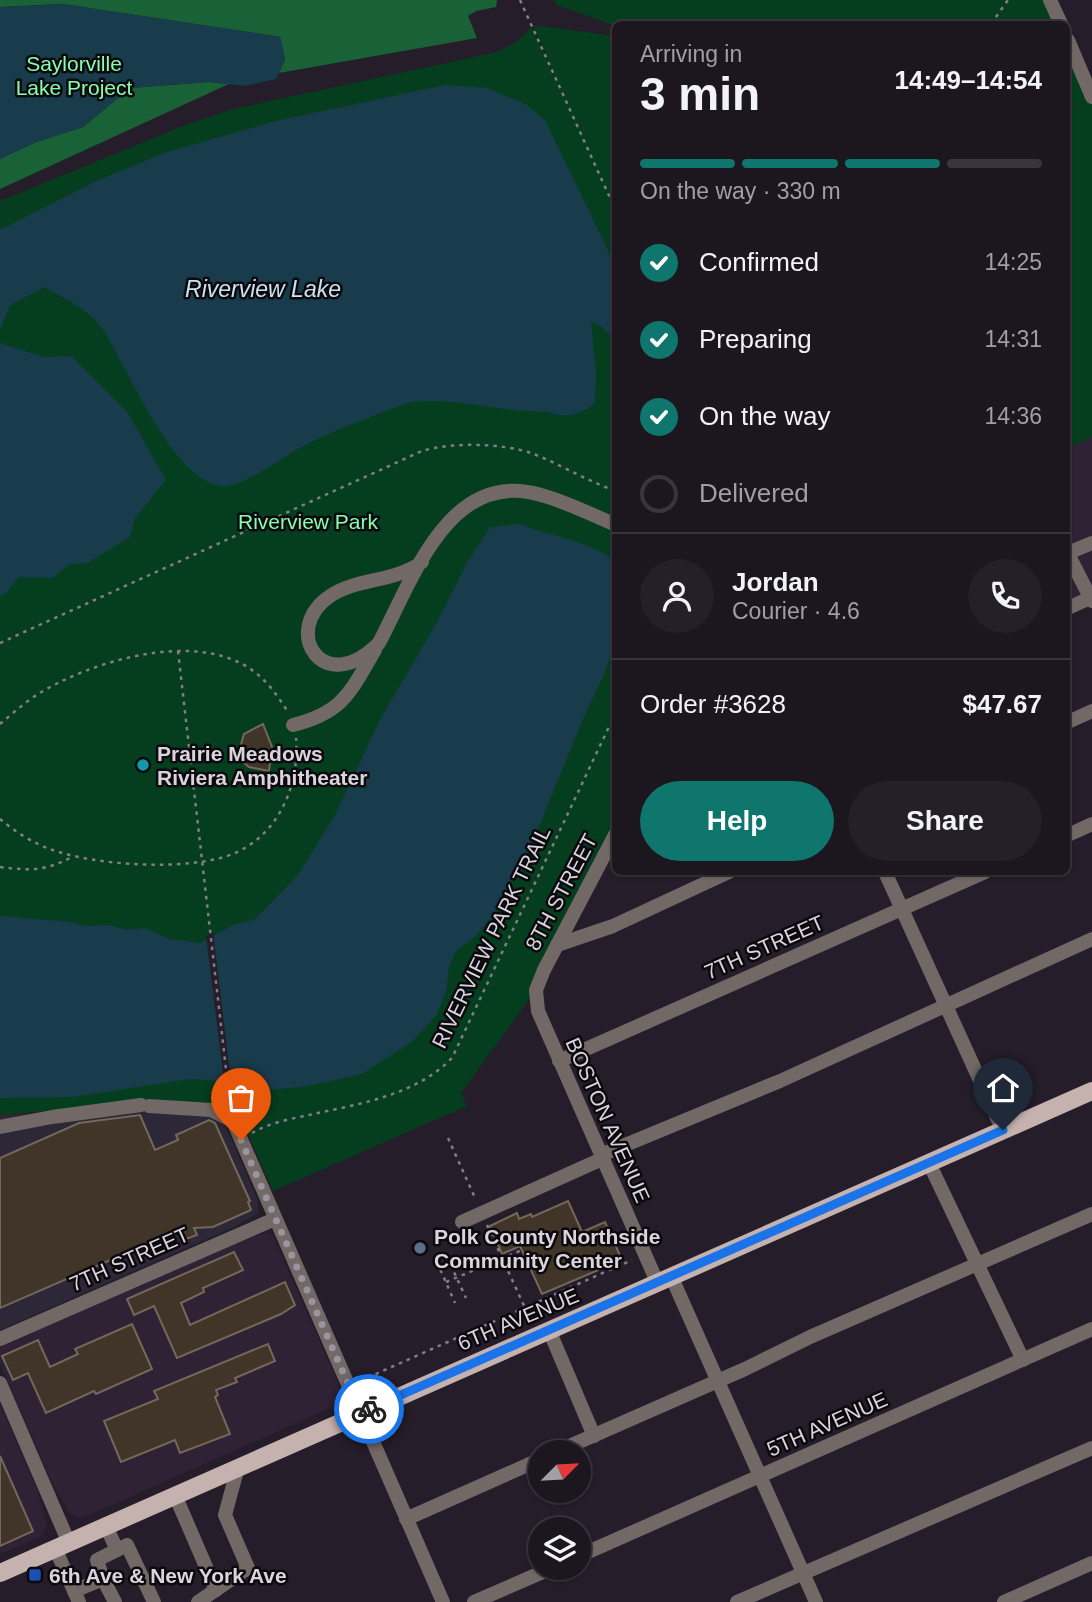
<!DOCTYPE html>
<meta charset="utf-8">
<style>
:root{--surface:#1c161f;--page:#251f28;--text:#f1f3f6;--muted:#a09fa4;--line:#3a353d;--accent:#0f766e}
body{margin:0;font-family:Helvetica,sans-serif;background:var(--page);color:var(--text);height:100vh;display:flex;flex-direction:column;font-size:26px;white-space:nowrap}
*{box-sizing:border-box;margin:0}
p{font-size:23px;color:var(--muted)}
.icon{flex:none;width:38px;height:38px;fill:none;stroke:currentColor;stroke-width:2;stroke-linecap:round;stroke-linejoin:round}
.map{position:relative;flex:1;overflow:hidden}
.details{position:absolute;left:612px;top:21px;width:458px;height:854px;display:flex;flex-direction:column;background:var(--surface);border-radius:10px;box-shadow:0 2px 5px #0004,0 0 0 2px var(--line)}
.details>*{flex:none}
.needle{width:46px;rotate:66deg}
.controls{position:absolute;left:528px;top:1440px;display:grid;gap:14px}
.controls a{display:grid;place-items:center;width:63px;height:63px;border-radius:50%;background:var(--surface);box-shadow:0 2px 5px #0004,0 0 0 2px var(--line);font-size:35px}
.pin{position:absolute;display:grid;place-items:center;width:60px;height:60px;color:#fff;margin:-72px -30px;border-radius:50% 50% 50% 0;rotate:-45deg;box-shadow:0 0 7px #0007}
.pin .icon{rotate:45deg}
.courier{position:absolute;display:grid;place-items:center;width:70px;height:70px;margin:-35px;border:5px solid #1a73e8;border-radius:50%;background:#fff;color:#222;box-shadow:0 2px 9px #0007}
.overview em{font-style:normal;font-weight:800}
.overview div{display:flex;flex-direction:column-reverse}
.overview{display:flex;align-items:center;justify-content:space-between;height:119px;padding:0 28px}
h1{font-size:46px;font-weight:800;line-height:52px}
.bar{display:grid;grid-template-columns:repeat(4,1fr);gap:10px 7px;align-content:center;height:84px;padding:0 28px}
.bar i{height:9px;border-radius:5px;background:var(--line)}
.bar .selected{background:var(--accent)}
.bar p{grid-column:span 4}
.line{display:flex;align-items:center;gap:18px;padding:0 28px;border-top:2px solid var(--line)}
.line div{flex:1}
.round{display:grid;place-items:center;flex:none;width:74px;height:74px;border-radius:37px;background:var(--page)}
ol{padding:0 28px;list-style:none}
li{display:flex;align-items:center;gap:21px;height:77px}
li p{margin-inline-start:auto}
li .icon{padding:7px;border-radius:50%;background:var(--accent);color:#fff;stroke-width:4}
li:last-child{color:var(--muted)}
li i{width:38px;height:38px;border:4px solid var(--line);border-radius:50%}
.cta{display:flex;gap:14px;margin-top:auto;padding:14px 28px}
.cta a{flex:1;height:80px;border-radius:42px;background:var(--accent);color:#fff;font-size:28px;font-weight:800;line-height:80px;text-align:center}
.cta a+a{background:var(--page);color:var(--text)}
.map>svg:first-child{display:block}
.built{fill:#2e2234}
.industrial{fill:#2d2838}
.green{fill:#043e1e}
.forest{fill:#196136}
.water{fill:#183c4c}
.pier{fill:#251d29}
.building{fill:#403528;stroke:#74685a;stroke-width:2}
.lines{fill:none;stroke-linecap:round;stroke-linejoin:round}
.path{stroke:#847d87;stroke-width:2.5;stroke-dasharray:3.5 5;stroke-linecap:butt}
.minor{stroke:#726967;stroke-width:14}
.major{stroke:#c5b2ae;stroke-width:18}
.done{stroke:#9b949e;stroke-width:7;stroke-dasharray:0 12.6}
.route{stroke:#1a73e8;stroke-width:9}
.culture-dot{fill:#0f9aa8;stroke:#0c090e;stroke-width:2.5}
.service-dot{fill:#5c6f8a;stroke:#0c090e;stroke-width:2.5}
.transit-dot{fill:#1a4fb4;stroke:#0c090e;stroke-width:2.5}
.labels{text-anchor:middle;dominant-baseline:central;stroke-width:5;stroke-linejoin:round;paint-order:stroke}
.park-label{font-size:21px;fill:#87fdad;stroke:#0c090e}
.poi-label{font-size:21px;font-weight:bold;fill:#dad4dd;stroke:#0c090e;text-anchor:start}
.street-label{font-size:21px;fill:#dad4dd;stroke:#0c090e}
.water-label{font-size:23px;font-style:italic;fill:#cae3ef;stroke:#0c090e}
</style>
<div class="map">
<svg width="1092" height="1602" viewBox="0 0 1092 1602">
<rect width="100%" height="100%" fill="#251d29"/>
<g class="built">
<polygon points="1092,437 1092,597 1068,608 1068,448"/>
<polygon points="267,1232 273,1236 336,1378 341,1395 339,1402 332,1407 87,1516 79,1517 70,1514 51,1480 0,1364 0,1347 222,1249"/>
<polygon points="0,1404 37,1490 46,1522 46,1528 40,1537 0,1554"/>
</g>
<polygon class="industrial" points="217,1106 258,1201 258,1213 234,1227 0,1330 0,1115"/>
<g class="green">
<polygon points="554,0 1050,0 1061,24 616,26 556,5"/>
<polygon points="533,25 616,36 616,833 536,990 461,1093 467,1106 273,1191 241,1118 233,1121 230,1107 160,1101 0,1115 0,201 183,126 233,109 497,52 518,41 532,27 558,81"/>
<polygon points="1068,40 1092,97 1092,437 1068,448"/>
</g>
<g class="forest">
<polygon points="0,0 497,0 496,7 476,11 468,16 477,38 279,73 285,59 280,37 63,4 0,7"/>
<polygon points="209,82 229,84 0,189 0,159 36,142 83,127 130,88"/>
</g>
<g class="water">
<polygon points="63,4 280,37 285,59 276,79 245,86 209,82 130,88 83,127 36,142 0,159 0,7"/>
<path d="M445,85L487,88L527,105L545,120L616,267V340L602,327L591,321L596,372L595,403C584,414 563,419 549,412C534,411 519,411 504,409C473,404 441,399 410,402C377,414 343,427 311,442C289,452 247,485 226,486C173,487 128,365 101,327C88,309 63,298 45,287L10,305L0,330V230L94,182L167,152L276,121Z"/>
<polygon points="0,343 44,357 71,356 128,413 166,480 135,518 130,537 88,563 70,564 53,578 19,577 6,593 0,596"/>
<path d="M520,524C555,538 582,538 616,561V641L604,674L583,719L538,829L495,913L474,938L455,952L449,967L446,992L437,1014L413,1041L362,1074L309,1086L258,1091L210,1080L190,1079L73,1097L0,1098V916L71,922L86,926L109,925L127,930L145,928L169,939L200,943L233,925L255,919L298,875L335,815L381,718L437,622L467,563L490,527Z"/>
</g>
<polygon class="pier" points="213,932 232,1090 225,1088 206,936"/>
<g class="building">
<polygon points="263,724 272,747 269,771 249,767 244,763 239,751 244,734"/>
<polygon points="140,1115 155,1150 178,1140 176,1135 209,1120 215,1123 250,1201 248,1202 251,1210 213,1227 194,1228 197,1235 186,1239 183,1231 178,1233 177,1231 0,1308 0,1158 79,1123"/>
<polygon points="568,1201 582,1232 605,1222 622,1260 542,1294 520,1246 502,1254 490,1226 517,1213 519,1219 531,1214 532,1217"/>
<polygon points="234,1252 243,1270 203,1288 204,1292 181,1303 190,1325 285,1282 295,1305 281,1314 177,1358 154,1306 134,1315 127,1299"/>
<polygon points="132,1324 152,1369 96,1394 94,1391 46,1413 28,1373 13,1380 2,1356 38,1340 50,1367 78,1354 75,1349"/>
<polygon points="268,1344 275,1361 235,1378 237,1382 216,1390 218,1395 215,1397 230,1434 180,1453 175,1440 121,1462 104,1421 158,1399 154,1391"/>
<polygon points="0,1456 33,1531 0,1546"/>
</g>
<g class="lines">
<g class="path">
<polyline points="520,0 616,211"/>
<polyline points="991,24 1008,0"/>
<path d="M0,643L422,451C451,442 502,443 531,453C560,464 587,481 616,491"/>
<polyline points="178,651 230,1104"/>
<path d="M0,724C12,714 24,703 38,694C92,661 192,631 249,668C266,679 277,695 288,712"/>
<path d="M0,819C14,831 33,843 50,849C95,866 191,872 235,853C279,834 300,784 296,738"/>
<path d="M0,867C31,871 46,871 74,856"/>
<path d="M252,1133C269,1123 290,1119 309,1115C358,1104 415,1096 452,1058L616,712"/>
<polyline points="448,1138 476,1200"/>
<polyline points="487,1225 525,1308"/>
<polyline points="447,1257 466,1298"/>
<polyline points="437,1262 455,1303"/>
<polyline points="446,1282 522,1250"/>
<polyline points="360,1381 632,1260"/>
</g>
<g class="minor">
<polyline points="1050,0 1061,24"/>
<polyline points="1068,40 1092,97"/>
<polyline points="1068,553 1092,543"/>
<polyline points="1068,554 1092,601"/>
<path d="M422,562C395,582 357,578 330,596C280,630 323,700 379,643C412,581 449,467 541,495C567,502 592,515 616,525"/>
<polyline points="1068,608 1092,597"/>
<polyline points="1068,722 1092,711"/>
<path d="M293,725C344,712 350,692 375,650"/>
<polyline points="616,833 544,970 536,990 538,1011 658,1284"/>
<polyline points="1068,835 1092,824"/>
<polyline points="885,872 1003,1131"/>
<polyline points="557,945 613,926 729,872"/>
<polyline points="559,1061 985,872"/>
<polyline points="149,1106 211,1110 233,1121 443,1602"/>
<polyline points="0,1127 52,1117 141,1105"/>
<polyline points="601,1155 780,1081 1092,939"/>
<polyline points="929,1163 1023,1360"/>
<polyline points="462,1222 602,1159"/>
<polyline points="672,1278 816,1602"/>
<polyline points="549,1330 594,1436"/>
<polyline points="0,1339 275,1219"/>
<polyline points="0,1383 69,1543"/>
<polyline points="556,1452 745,1369 810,1337 1092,1214"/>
<polyline points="175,1495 216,1590"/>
<polyline points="406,1519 541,1459"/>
<polyline points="106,1526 117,1550 127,1545 154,1602"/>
<polyline points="55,1548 79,1602"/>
<polyline points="579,1556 1092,1329"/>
<polyline points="103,1579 97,1560 117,1550"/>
<polyline points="74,1591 103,1579 115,1602"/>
<polyline points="198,1602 248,1568 225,1515 238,1467"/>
<polyline points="474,1602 552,1568"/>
<polyline points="737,1602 1092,1448"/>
<polyline points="1004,1602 1092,1563"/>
</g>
<polyline class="major" points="0,1573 1092,1091"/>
</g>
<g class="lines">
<polyline class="done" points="241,1140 361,1413 369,1409"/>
<polyline class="route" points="369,1409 1003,1130"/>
</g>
<circle class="culture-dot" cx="143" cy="765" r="7"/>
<circle class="service-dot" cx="420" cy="1248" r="7"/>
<rect class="transit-dot" x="28" y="1568" width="14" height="14" rx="3.5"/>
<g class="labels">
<g class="park-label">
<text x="74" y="63">Saylorville<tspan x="74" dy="24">Lake Project</tspan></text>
<text x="308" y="521">Riverview Park</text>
</g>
<g class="poi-label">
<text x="157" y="753">Prairie Meadows<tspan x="157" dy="24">Riviera Amphitheater</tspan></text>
<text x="434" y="1236">Polk County Northside<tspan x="434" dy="24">Community Center</tspan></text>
<text x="49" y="1575">6th Ave &amp; New York Ave</text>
</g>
<g class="street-label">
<text transform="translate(561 892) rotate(-62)">8TH STREET</text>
<text transform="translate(491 937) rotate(-64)">RIVERVIEW PARK TRAIL</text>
<text transform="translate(764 947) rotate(-24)">7TH STREET</text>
<text transform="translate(608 1120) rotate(66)">BOSTON AVENUE</text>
<text transform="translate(129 1259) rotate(-24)">7TH STREET</text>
<text transform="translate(518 1319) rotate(-23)">6TH AVENUE</text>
<text transform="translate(827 1424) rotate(-24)">5TH AVENUE</text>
</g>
<g class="water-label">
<text x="263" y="289">Riverview Lake</text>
</g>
</g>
</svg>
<div class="controls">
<a><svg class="needle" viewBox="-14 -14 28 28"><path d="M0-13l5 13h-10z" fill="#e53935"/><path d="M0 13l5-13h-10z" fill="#a09fa4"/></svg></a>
<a><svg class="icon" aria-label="layers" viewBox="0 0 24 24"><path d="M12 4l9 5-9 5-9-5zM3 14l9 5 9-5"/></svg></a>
</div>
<div class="pin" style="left:241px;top:1140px;background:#ea580c"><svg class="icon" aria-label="bag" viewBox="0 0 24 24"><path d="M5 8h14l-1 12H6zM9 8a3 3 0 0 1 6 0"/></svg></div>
<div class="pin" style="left:1003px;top:1130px;background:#1f2937"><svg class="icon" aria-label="home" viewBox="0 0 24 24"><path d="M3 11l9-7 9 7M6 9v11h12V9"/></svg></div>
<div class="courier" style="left:369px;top:1409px"><svg class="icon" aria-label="bike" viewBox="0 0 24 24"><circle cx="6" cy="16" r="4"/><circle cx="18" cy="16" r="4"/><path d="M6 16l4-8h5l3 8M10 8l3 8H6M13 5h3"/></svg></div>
<section class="details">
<div class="overview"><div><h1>3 min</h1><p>Arriving in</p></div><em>14:49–14:54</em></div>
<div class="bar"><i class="selected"></i><i class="selected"></i><i class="selected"></i><i></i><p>On the way · 330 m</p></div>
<ol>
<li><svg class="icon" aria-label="check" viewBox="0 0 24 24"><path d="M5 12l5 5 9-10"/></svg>Confirmed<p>14:25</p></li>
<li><svg class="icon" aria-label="check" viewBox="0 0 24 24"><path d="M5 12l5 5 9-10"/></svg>Preparing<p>14:31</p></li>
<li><svg class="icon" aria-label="check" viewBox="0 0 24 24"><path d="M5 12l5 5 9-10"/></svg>On the way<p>14:36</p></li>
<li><i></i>Delivered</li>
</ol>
<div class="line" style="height:126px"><a class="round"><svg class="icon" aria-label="person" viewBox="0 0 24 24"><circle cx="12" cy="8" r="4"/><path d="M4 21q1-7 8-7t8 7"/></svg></a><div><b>Jordan</b><p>Courier · 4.6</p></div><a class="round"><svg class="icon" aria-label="phone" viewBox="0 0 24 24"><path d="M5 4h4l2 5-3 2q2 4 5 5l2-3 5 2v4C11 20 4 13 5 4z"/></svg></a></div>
<div class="line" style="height:91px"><div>Order #3628</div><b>$47.67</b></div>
<div class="cta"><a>Help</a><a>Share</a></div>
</section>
</div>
